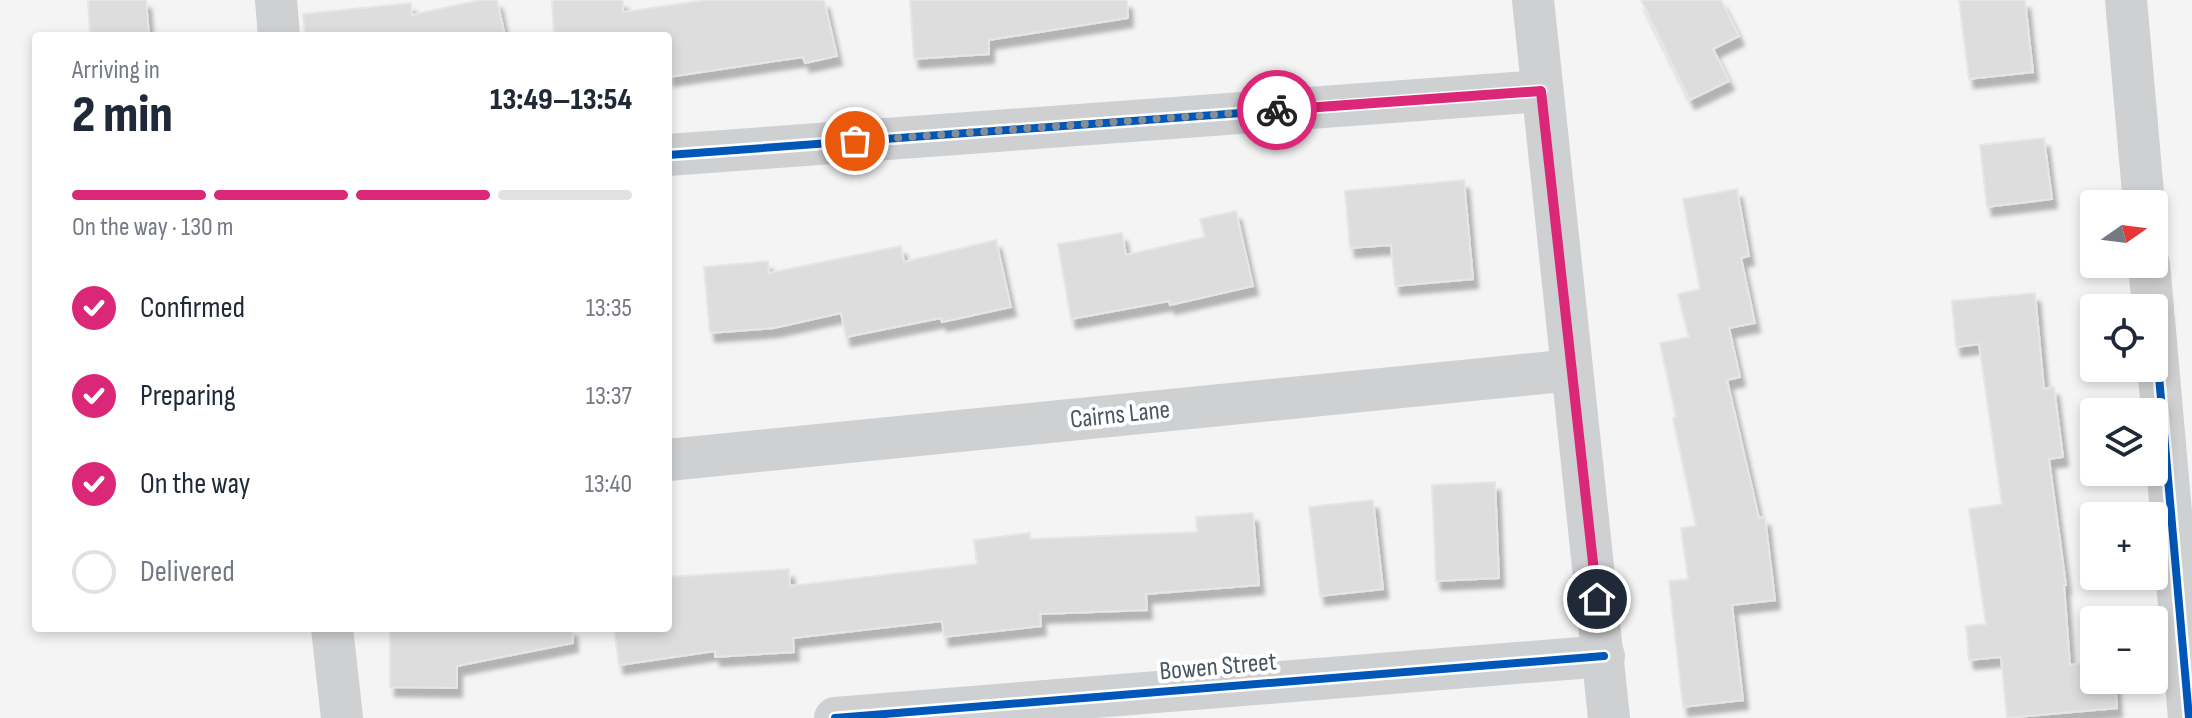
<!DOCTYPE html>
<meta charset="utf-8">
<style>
:root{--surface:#fff;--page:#f2f2f3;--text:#1f2937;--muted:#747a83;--line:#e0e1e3;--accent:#db2777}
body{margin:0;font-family:"Sofia Sans Condensed",sans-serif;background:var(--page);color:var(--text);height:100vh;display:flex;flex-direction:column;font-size:30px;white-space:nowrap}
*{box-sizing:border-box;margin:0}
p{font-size:26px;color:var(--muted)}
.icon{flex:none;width:44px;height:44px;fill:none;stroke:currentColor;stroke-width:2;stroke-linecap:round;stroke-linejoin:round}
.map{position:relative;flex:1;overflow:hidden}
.panel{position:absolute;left:32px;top:32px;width:640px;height:600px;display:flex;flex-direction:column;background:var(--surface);border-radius:8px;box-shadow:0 4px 12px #0003}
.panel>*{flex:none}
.needle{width:52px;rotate:76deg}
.fabs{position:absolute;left:2080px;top:190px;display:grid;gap:16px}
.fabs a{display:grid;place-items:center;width:88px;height:88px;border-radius:8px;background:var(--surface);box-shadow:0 4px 12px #0003;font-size:40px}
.pin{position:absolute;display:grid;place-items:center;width:68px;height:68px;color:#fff;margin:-34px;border:4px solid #fff;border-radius:50%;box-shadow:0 2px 8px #0007}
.courier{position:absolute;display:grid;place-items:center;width:80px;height:80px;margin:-40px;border:6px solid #db2777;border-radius:50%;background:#fff;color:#222;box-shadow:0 2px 10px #0007}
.head em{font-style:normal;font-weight:800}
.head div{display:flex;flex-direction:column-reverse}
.head{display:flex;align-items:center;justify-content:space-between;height:136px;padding:0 40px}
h1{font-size:52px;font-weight:800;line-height:60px}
.bar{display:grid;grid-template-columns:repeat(4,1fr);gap:12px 8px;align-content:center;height:96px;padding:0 40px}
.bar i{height:10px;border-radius:6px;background:var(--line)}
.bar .current{background:var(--accent)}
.bar p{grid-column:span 4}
ol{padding:0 40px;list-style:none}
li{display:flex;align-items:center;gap:24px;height:88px}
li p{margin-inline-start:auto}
li .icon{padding:8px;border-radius:50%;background:var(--accent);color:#fff;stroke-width:4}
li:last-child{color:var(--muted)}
li i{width:44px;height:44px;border:4px solid var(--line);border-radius:50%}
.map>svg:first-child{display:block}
.building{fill:#ddddde;stroke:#e5e6e7;stroke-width:2;filter:url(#shadow)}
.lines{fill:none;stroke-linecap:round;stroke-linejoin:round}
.minor{stroke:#ced0d2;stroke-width:42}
.cycleway-casing{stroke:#fff;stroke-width:13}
.cycleway{stroke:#0057b8;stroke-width:8}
.done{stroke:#868d94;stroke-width:8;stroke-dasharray:0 14.4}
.route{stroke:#db2777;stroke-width:10}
.labels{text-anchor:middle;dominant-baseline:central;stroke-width:8;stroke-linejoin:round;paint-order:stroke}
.street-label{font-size:26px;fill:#4a5661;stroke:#fff}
</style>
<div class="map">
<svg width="2192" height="718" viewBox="0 0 2192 718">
<defs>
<filter id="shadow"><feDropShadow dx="5" dy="9" stdDeviation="2" flood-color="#0004"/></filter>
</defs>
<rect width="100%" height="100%" fill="#f4f4f4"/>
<g class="building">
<polygon points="88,0 146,0 149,36 90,36"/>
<polygon points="480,0 497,0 505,36 305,36 303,14 411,3 412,15"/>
<polygon points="552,0 623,0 623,12 706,0 824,0 837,56 805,63 803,57 668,77 668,36 554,36"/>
<polygon points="910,0 1127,0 1128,18 989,40 989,54 914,59"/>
<polygon points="1641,0 1721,0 1739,36 1713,49 1729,81 1690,100"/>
<polygon points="1959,0 2025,0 2033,72 1969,79"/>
<polygon points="2044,138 2052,199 1987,207 1980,145"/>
<polygon points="1464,180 1473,279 1395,286 1391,245 1350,248 1345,191"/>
<polygon points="1737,189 1749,256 1741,258 1755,323 1729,328 1740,377 1727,380 1759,518 1765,517 1775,600 1732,605 1743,700 1683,707 1669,581 1688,579 1681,528 1696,526 1673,418 1676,417 1660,343 1689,337 1678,294 1700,289 1683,199"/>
<polygon points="1236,211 1253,286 1170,305 1169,301 1071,319 1058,244 1122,233 1126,255 1205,237 1200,219"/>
<polygon points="996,240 1011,307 942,322 941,318 846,337 841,313 774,328 710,333 704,267 768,261 769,273 901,246 904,262"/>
<polygon points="2035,293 2044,389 2054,387 2063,457 2049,459 2066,585 2064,585 2070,665 2094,662 2094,680 2115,680 2117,708 2007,718 2001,657 1969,660 1966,626 1986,624 1969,509 2002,504 1979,344 1956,347 1952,301"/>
<polygon points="1495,482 1499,578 1436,581 1432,485"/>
<polygon points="1373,500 1383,589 1320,596 1309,507"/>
<polygon points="1253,513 1259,585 1146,594 1147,610 1040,614 1041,626 944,637 942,621 793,638 794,652 715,657 715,651 619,665 614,628 668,628 668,577 789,569 790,586 977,564 974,540 1030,533 1030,539 1197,532 1196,517"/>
<polygon points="390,628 572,628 573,643 457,666 457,688 390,687"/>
</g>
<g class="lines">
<g class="minor">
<polyline points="276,0 279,36"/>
<polyline points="1533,0 1609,718"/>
<polyline points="2126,0 2144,204"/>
<polyline points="668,155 1541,91"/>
<polyline points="2149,264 2153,308"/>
<polyline points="2154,319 2189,718"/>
<polyline points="668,460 1572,370"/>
<polyline points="332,628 342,718"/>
<polyline points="835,718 1604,656"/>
</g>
<g class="cycleway-casing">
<g id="cycleway">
<polyline points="668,155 1541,91"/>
<polyline points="2154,319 2189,718"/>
<polyline points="835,718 1604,656"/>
</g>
</g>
<use href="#cycleway" class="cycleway"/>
</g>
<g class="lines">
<polyline class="done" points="855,141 1277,110"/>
<polyline class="route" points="1277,110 1541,91 1597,599"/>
</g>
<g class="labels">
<g class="street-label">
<text transform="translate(1120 415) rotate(-6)">Cairns Lane</text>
<text transform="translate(1218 667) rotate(-5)">Bowen Street</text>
</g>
</g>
</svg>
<div class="fabs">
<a><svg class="needle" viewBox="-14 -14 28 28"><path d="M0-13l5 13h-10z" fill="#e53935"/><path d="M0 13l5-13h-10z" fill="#747a83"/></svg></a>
<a><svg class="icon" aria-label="locate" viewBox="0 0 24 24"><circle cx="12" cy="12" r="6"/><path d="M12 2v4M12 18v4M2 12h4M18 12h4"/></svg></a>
<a><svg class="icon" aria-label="layers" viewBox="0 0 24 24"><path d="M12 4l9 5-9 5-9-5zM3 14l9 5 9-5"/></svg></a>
<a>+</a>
<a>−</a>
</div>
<div class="pin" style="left:855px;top:141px;background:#ea580c"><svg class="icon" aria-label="bag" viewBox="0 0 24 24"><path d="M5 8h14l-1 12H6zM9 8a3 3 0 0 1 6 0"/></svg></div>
<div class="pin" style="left:1597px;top:599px;background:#1f2937"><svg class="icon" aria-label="home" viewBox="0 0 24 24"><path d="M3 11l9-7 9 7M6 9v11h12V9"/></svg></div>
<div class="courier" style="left:1277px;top:110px"><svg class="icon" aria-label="bike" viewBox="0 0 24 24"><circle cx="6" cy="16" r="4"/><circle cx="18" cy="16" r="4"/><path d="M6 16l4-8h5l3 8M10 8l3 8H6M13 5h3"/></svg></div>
<section class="panel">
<div class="head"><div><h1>2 min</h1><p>Arriving in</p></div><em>13:49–13:54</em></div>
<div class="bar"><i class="current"></i><i class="current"></i><i class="current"></i><i></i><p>On the way · 130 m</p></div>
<ol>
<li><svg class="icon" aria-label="check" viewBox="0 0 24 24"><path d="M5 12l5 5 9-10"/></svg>Confirmed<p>13:35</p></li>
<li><svg class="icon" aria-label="check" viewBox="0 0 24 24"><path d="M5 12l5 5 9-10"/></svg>Preparing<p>13:37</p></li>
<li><svg class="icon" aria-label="check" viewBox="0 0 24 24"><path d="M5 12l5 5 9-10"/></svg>On the way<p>13:40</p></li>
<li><i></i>Delivered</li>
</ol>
</section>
</div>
